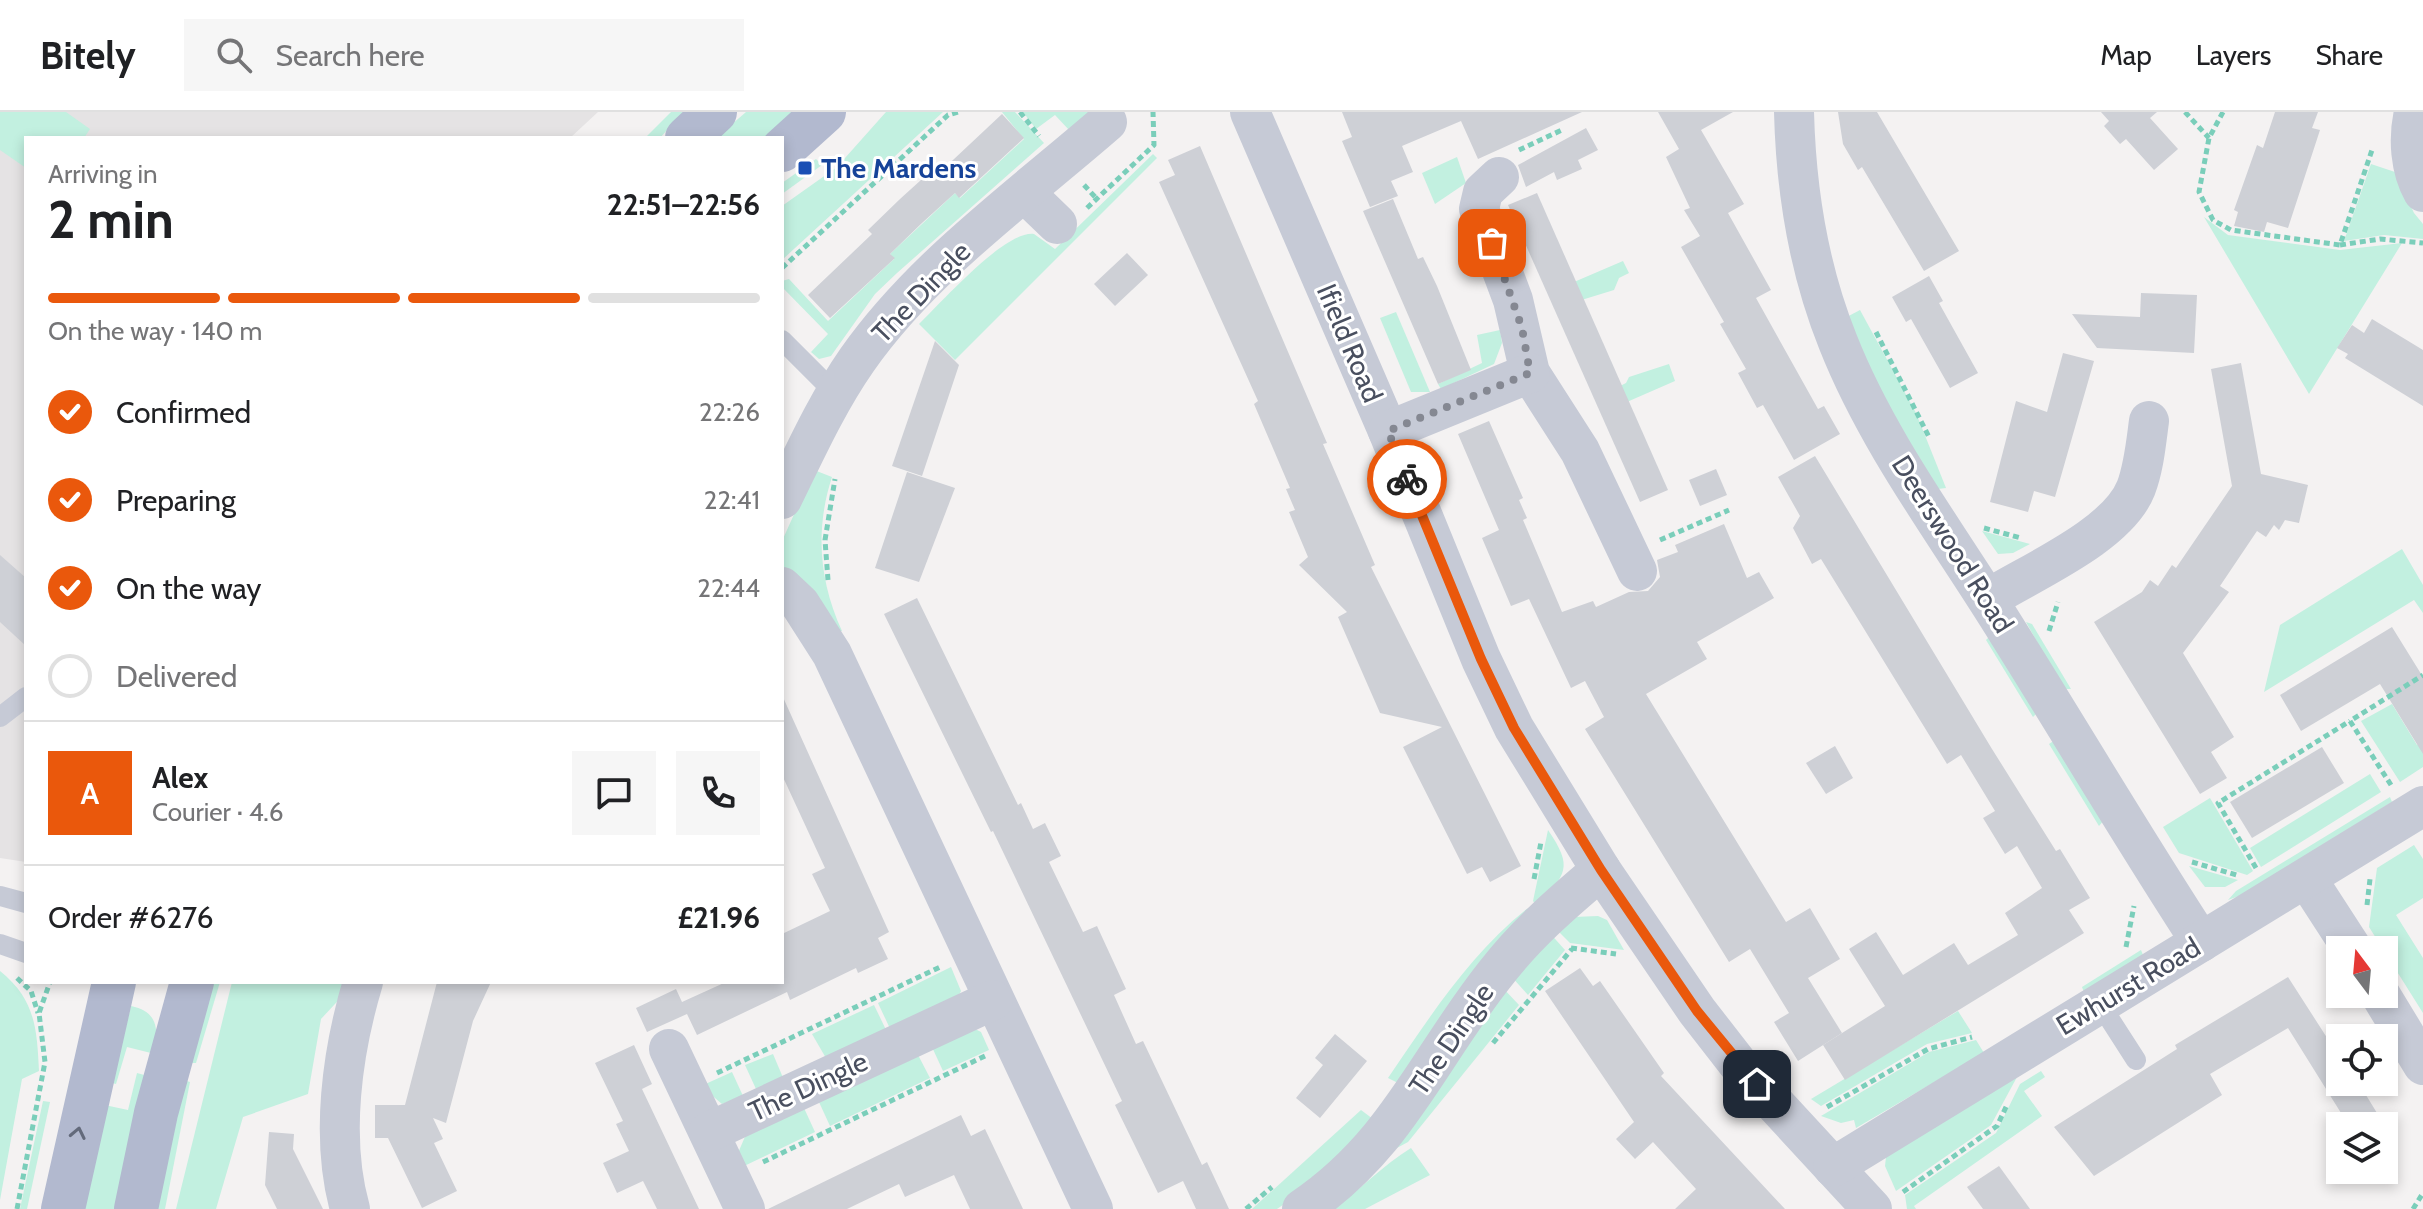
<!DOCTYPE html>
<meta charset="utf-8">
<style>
:root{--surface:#fff;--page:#f6f6f6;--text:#202124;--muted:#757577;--line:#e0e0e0;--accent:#ea580c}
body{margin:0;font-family:Cabin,sans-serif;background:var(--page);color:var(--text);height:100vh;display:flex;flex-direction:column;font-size:30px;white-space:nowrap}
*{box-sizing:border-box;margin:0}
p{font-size:26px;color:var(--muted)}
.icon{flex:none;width:44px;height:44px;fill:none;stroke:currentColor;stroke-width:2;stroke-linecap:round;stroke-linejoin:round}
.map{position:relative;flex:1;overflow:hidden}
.side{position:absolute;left:24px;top:24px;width:760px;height:848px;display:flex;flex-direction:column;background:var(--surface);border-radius:0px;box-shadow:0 4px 12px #0003}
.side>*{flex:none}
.needle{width:52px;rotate:344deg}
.controls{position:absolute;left:2326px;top:824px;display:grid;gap:16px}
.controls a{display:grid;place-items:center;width:72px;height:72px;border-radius:0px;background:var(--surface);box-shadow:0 4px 12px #0003;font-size:40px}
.pin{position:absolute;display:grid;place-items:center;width:68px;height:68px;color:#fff;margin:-34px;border-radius:16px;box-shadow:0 4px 12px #0006}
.courier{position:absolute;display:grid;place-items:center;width:80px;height:80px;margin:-40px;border:6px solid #ea580c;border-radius:50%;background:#fff;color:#222;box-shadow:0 2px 10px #0007}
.overview em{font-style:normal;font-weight:700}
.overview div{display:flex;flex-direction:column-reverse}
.overview{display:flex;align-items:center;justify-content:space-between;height:136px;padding:0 24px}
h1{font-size:52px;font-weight:700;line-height:60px}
.bar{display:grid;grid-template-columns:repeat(4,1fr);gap:12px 8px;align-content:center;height:96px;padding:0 24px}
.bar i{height:10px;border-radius:6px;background:var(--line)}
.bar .selected{background:var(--accent)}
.bar p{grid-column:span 4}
.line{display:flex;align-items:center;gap:20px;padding:0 24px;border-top:2px solid var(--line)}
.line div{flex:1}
.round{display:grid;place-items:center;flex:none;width:84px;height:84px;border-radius:0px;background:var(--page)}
ol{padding:0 24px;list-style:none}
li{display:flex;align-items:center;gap:24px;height:88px}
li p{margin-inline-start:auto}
li .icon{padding:8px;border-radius:50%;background:var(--accent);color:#fff;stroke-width:4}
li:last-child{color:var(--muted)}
li i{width:44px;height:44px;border:4px solid var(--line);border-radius:50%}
header{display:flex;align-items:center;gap:48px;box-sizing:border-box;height:112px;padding:0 40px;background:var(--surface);border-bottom:2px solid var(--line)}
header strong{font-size:38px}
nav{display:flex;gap:44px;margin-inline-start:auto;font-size:28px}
.search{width:560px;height:72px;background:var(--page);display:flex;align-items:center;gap:20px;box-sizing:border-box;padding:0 28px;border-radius:0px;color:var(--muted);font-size:30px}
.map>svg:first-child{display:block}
.education{fill:#e5e3e4}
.green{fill:#c2f0e0}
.building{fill:#ced0d6}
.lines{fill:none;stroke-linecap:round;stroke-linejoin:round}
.path{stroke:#7aceba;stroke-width:5;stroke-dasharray:6 4;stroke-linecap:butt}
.service{stroke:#c6cad6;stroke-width:20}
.minor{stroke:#c6cad6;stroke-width:40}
.primary{stroke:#b2b9cf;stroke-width:44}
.oneway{stroke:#636a7b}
.done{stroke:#858892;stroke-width:8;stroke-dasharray:0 14.4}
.route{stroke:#ea580c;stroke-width:10}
.transit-dot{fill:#1a4fb4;stroke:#fff;stroke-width:3}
.labels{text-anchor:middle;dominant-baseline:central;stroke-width:6;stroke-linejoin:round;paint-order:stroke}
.transit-label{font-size:28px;font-weight:bold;fill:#164399;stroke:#fff;text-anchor:start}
.street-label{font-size:28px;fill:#494f5f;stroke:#fff}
</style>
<header>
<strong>Bitely</strong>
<div class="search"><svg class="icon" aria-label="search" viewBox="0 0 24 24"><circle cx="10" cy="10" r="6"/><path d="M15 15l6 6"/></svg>Search here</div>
<nav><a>Map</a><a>Layers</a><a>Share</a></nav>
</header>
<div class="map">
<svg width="2423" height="1097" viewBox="0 0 2423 1097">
<rect width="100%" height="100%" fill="#f4f2f2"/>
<polygon class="education" points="0,0 598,0 570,26 26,26 26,750 0,746"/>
<g class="green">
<polygon points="0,0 66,0 90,17 84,26 26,26 26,56 0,38"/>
<polygon points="671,0 683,0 660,26 645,26"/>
<polygon points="746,0 795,0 768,26 716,26"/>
<polygon points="886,0 943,0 782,148 782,94 837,55"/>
<polygon points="1002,0 1015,0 1044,31 897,161 875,182 831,244 819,247 811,240 828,222 782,175 782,169 789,167 828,209 894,147 890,142 955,81 960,86 1024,27"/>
<polygon points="1023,0 1093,0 1070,19 1055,3 1036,17"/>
<path d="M1153,42L1157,46L955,248L919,212C941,191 1005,118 1034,122L1055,137Z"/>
<polygon points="1457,45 1466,71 1435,92 1422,61"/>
<polygon points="816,47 822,53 782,82 782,71"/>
<polygon points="2371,52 2395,60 2414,101 2423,112 2423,127 2384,123 2344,129"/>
<polygon points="2204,105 2228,123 2340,138 2402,131 2309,282"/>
<polygon points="1623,149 1629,161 1619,166 1614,178 1575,190 1567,173"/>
<polygon points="1860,198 1916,301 1946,376 1938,377 1915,343 1843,207"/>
<polygon points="1396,200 1430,280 1411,280 1380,206"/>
<polygon points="1500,218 1502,231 1494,252 1441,277 1438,272 1482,251 1477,223"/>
<polygon points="1669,252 1675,269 1620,293 1614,277 1626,271 1629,265"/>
<path d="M814,358L832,365C815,417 819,469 842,519L835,520L782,455V429Z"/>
<polygon points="1982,419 2030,432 2013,441 1998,442"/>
<polygon points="2402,437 2423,473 2423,501 2414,488 2264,580 2280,513"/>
<polygon points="2026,510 2032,512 2071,577 2063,577"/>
<polygon points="1990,524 2037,601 2033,605 1986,528"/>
<polygon points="2392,592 2417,633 2423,631 2423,655 2400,670 2361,609"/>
<polygon points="2055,628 2104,708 2099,714 2049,632"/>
<polygon points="2370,662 2381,680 2261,755 2250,736"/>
<polygon points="2390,685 2392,690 2242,783 2228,788 2236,779"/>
<polygon points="2210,686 2253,759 2247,763 2179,741 2163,715"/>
<path d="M1548,718C1574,756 1566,762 1537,794L1533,789Z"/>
<polygon points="2414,733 2423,747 2423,786 2396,803 2423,846 2423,901 2369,815 2377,756"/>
<polygon points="2189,754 2238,768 2225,775 2205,775"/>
<path d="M1528,796L1404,974L1388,966C1429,906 1470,842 1528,796Z"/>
<polygon points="1598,804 1607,808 1624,838 1570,831 1554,815 1573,805"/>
<polygon points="1547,818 1565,838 1528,883 1510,863"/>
<polygon points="2141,838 2143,843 2084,880 2082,875"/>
<polygon points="951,855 961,879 955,891 893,923 878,891"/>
<path d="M0,859C35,887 37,916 39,959L22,967L0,1088Z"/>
<polygon points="209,870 220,870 196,951 190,951"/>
<polygon points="232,870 350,870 348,878 321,907 308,982 243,1005 216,1097 176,1097"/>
<polygon points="1501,874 1519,893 1408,1030 1382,1044"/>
<polygon points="874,893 889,924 830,953 812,922"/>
<path d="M131,894C159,900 158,918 155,942L127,935L116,972L112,971Z"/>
<polygon points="1958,899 1972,921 1927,932 1821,994 1811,987"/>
<polygon points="975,917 981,920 989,938 943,959 932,935"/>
<polygon points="1976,928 1984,941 1856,1016 1854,1008 1841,1011 1821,1004 1929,940"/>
<polygon points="917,941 930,966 830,1014 819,990"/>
<polygon points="773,942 784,968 756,977 745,953"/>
<polygon points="2041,959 2045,965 2024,979 2042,1004 1914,1094 1916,1097 1907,1097 1905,1083 1996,1021 2020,972"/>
<polygon points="732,960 743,984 722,992 701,974"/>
<polygon points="137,961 148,964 120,1097 79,1097 100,992 128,998"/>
<polygon points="2017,965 1991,1013 1896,1079 1885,1054 1886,1045"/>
<polygon points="180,967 190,970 165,1097 153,1097"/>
<polygon points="43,989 50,990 27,1097 20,1097"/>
<polygon points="804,996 815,1020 740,1056 738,1041 747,1020"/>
<polygon points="1361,998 1377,1010 1313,1072 1277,1097 1252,1097"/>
<path d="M1411,1036L1430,1063L1365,1097H1333C1361,1077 1382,1054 1411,1036Z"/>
</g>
<g class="building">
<polygon points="1342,0 1582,0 1478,47 1461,9 1402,34 1413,60 1391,69 1398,84 1370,95 1342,29 1352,25"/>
<polygon points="1658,0 1733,0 1701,18 1744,92 1728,101 1771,178 1756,186 1818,297 1824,294 1840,322 1794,348 1763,293 1757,296 1738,261 1746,257 1720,212 1724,210 1681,135 1700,124 1684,98 1690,96 1666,45 1679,37"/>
<polygon points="1838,0 1877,0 1959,139 1924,159 1862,55 1858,58 1843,32"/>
<polygon points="2101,0 2157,0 2150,6 2178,37 2154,58 2126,27 2120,32 2104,14 2109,9"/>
<polygon points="2275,0 2318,0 2312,16 2320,18 2288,116 2267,110 2264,120 2234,114 2238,100 2234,98 2257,33 2263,36"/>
<polygon points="1002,2 1024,26 959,86 955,81 922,111 890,142 895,146 830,206 808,183 872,122 868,118 900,87 932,58 937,63"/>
<polygon points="1586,16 1598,38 1578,48 1582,57 1557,68 1554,60 1526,75 1518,53"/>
<polygon points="1200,34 1327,331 1323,332 1375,453 1371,455 1521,754 1490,770 1482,755 1467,762 1403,635 1442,615 1380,601 1338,505 1347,500 1299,453 1308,445 1289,400 1295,398 1286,377 1290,376 1254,292 1258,289 1159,70 1175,63 1168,48"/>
<polygon points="1537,81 1668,378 1640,390 1508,93"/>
<polygon points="1393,87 1418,147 1423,145 1437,174 1471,258 1438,272 1363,99"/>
<polygon points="1127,141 1148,163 1115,194 1094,172"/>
<polygon points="1929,164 1943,189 1939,191 1978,261 1950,276 1911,207 1906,210 1892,185"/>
<polygon points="2141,181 2197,183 2194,241 2097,236 2072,202 2140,205"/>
<polygon points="2372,207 2423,238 2423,294 2345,246 2348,242 2337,236 2352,213 2364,221"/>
<polygon points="935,229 959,253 922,364 892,354"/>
<polygon points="2063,241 2094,249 2055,385 2034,379 2028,400 1990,390 2016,289 2047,300"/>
<polygon points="2241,251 2261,362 2308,373 2299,411 2285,408 2279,418 2274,413 2266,425 2257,419 2220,474 2229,480 2183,541 2234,625 2211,640 2227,666 2200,682 2094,510 2142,480 2150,468 2158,474 2172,453 2176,456 2232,374 2211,257"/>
<polygon points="1489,309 1523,386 1519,388 1527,406 1523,408 1562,500 1593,489 1596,495 1629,480 1648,479 1660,465 1657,448 1678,440 1675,433 1724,412 1747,466 1759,460 1774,486 1697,530 1707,547 1646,582 1786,810 1810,796 1840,847 1808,866 1842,921 1798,949 1774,910 1789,901 1750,837 1729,850 1585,617 1604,605 1585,569 1571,576 1529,487 1511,494 1482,426 1499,418 1458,322"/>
<polygon points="1815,344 1992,637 2056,739 2060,737 2090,786 2069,798 2084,821 1845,968 1823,933 1885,894 1849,837 1876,820 1903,863 1954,831 1968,853 2018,823 2005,801 2042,776 2017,734 2005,742 1983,706 1995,699 1961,643 1947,652 1821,447 1812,452 1793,416 1800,404 1778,365"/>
<polygon points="1716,357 1727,383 1700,394 1689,368"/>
<polygon points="907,360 955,376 919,470 875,456"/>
<polygon points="0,443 26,466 26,534 0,510"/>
<polygon points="917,486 1018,693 1021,691 1033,717 1045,711 1061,744 1049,750 1083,820 1097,814 1126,877 1114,883 1136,932 1143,929 1202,1053 1207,1050 1229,1097 1196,1097 1183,1069 1158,1081 1115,993 1122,989 993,719 991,720 884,502"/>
<polygon points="2392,515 2423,565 2423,642 2380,572 2301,619 2280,583"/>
<polygon points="782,583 889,820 878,826 888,847 858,861 856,856 790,888 787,880 697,923 687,902 647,920 636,896 676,877 682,890 726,870 782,870 782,822 830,799 812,762 825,756 782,663"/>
<polygon points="1835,634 1853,666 1826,682 1806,651"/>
<polygon points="2322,635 2344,671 2252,726 2230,690"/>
<polygon points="1580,856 1593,874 1600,869 1664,961 1661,964 1785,1097 1675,1097 1696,1077 1653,1030 1635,1047 1616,1027 1634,1010 1545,879"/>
<polygon points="2288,865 2340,946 2340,970 2358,970 2396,1032 2384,1039 2384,1014 2340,1014 2340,1028 2328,1009 2341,1001 2288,916 2210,962 2222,983 2094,1064 2054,1015 2177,937 2175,933"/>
<polygon points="437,870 491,870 473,909 446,1011 433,1006 443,1027 434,1031 457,1079 422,1096 388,1026 375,1026 375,993 405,993"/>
<polygon points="1335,922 1367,949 1320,1006 1296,986 1323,953 1315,946"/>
<polygon points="634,933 652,972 642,977 699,1097 657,1097 643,1069 617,1081 603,1051 629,1039 616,1012 623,1009 595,951"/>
<polygon points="961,1003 971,1024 985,1017 1023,1097 970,1097 954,1063 905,1085 899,1072 847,1097 768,1097"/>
<polygon points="269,1020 294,1022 293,1037 323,1097 277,1097 265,1073"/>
<polygon points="1999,1054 2030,1097 1983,1097 1967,1075"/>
</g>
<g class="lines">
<g class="path">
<polyline points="1020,0 1039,24"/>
<polyline points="2185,0 2209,26"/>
<polyline points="2223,0 2209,26 2199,80 2213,108 2231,118 2340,133 2373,35"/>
<polyline points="1519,38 1562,18"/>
<polyline points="1084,73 1097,87"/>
<polyline points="1087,96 1154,33 1153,0"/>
<polyline points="2340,133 2380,127 2423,131"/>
<polyline points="782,156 948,3 958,0"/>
<polyline points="1876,220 1929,325"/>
<polyline points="1984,416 2021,426"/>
<polyline points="1660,428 1729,398"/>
<polyline points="828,468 825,428 835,367"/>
<polyline points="2049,519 2058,490"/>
<polyline points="2391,673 2350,609 2423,563"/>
<polyline points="2192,750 2240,764"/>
<polyline points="2256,756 2218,691 2350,609"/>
<polyline points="1534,767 1541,730"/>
<polyline points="2367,793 2370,767"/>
<polyline points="2126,835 2134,794"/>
<polyline points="1571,836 1616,842"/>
<polyline points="17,866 31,879 38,901"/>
<polyline points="1493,931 1572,837"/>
<polyline points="717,961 940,855"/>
<polyline points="1827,995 1928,937 1972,925"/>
<polyline points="763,1050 985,944"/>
<polyline points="1903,1080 1997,1014 2007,993"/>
<polyline points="17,1097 45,950 39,901 50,870"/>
<polyline points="1246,1097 1272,1075"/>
<polyline points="2413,1097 2423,1081"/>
</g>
<g class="service">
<polyline points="782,228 835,281"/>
<polyline points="0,605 26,585"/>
<polyline points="0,784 26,791"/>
<polyline points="0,832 26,841"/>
<polyline points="2100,892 2136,948"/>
</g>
<g class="minor">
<polyline points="1250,0 1388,319 1481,547 1514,616 1601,758 1697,899 1739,953 1872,1097"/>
<path d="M1794,0C1796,78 1809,158 1838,230C1879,334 1951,427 2009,522C2073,624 2135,729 2201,830"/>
<path d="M2414,0C2408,26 2410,57 2423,80"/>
<polyline points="1499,65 1483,80 1479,97 1513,188 1530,261 1580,339 1637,459"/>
<polyline points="1025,81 1057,112"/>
<polyline points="1388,319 1530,261"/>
<path d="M782,387C805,340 827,291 857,248C922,155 1022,84 1107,10"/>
<polyline points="782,475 800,492 832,542 1093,1097"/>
<path d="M1988,487C2031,460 2117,424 2136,376C2144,355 2146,331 2149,309"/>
<polyline points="2307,767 2353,838"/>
<polyline points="2380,882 2423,953"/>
<polyline points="669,937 745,1097"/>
<polyline points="709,1020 993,888"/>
<polyline points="1833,1055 2423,694"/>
<path d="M350,1097C330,1026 342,940 363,870"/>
<path d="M1302,1097C1397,1033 1428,946 1496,861C1526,822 1563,790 1601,758"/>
</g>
<g class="primary">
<polyline points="687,26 715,0"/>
<polyline points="782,38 824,0"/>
<polyline points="63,1097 114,870"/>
<polyline points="136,1097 156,1001 192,870"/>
</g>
</g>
<defs><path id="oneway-chevron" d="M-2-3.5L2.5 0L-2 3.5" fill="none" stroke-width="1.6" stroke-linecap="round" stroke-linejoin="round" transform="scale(2)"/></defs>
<use class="oneway" href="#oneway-chevron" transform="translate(78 1021) rotate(-78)"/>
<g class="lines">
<polyline class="done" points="1407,367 1388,319 1530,261 1522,216 1492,131"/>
<polyline class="route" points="1407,367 1481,547 1514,616 1601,758 1697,899 1757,972"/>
</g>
<rect class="transit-dot" x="797" y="48" width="16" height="16" rx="4"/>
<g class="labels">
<g class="transit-label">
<text x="821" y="56">The Mardens</text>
</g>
<g class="street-label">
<text transform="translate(921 180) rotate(-46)">The Dingle</text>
<text transform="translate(1350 231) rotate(67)">Ifield Road</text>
<text transform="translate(1953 432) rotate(58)">Deerswood Road</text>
<text transform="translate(2128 874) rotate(-31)">Ewhurst Road</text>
<text transform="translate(1451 927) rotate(-56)">The Dingle</text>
<text transform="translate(808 974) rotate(-25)">The Dingle</text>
</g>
</g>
</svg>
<div class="controls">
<a><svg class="needle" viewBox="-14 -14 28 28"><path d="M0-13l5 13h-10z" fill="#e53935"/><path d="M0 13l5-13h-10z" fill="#757577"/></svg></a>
<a><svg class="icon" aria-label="locate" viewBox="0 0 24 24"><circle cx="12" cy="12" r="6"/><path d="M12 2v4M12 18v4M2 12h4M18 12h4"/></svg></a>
<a><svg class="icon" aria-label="layers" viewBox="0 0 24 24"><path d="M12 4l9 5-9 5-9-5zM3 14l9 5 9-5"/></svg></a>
</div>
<div class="pin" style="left:1492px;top:131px;background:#ea580c"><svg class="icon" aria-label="bag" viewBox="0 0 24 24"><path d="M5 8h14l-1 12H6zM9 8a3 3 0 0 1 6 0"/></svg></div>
<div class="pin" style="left:1757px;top:972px;background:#1f2937"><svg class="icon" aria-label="home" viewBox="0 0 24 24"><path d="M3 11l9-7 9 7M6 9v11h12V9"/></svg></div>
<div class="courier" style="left:1407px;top:367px"><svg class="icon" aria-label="bike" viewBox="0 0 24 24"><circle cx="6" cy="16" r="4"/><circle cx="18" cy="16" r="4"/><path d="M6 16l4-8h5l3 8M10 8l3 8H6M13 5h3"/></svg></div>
<section class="side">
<div class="overview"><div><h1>2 min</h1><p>Arriving in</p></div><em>22:51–22:56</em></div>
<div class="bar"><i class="selected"></i><i class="selected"></i><i class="selected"></i><i></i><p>On the way · 140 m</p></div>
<ol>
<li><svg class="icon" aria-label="check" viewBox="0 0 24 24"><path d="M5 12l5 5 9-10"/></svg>Confirmed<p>22:26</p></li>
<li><svg class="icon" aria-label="check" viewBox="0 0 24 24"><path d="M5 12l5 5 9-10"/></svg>Preparing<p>22:41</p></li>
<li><svg class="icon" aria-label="check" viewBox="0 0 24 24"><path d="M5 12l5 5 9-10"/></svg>On the way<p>22:44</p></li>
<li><i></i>Delivered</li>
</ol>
<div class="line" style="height:144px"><b class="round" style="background:var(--accent);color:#fff">A</b><div><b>Alex</b><p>Courier · 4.6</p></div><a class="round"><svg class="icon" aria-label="chat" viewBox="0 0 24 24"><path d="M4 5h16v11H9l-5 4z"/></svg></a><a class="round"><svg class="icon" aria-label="phone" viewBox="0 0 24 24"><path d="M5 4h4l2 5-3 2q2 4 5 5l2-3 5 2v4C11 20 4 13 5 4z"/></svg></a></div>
<div class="line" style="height:104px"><div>Order #6276</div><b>£21.96</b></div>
</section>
</div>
